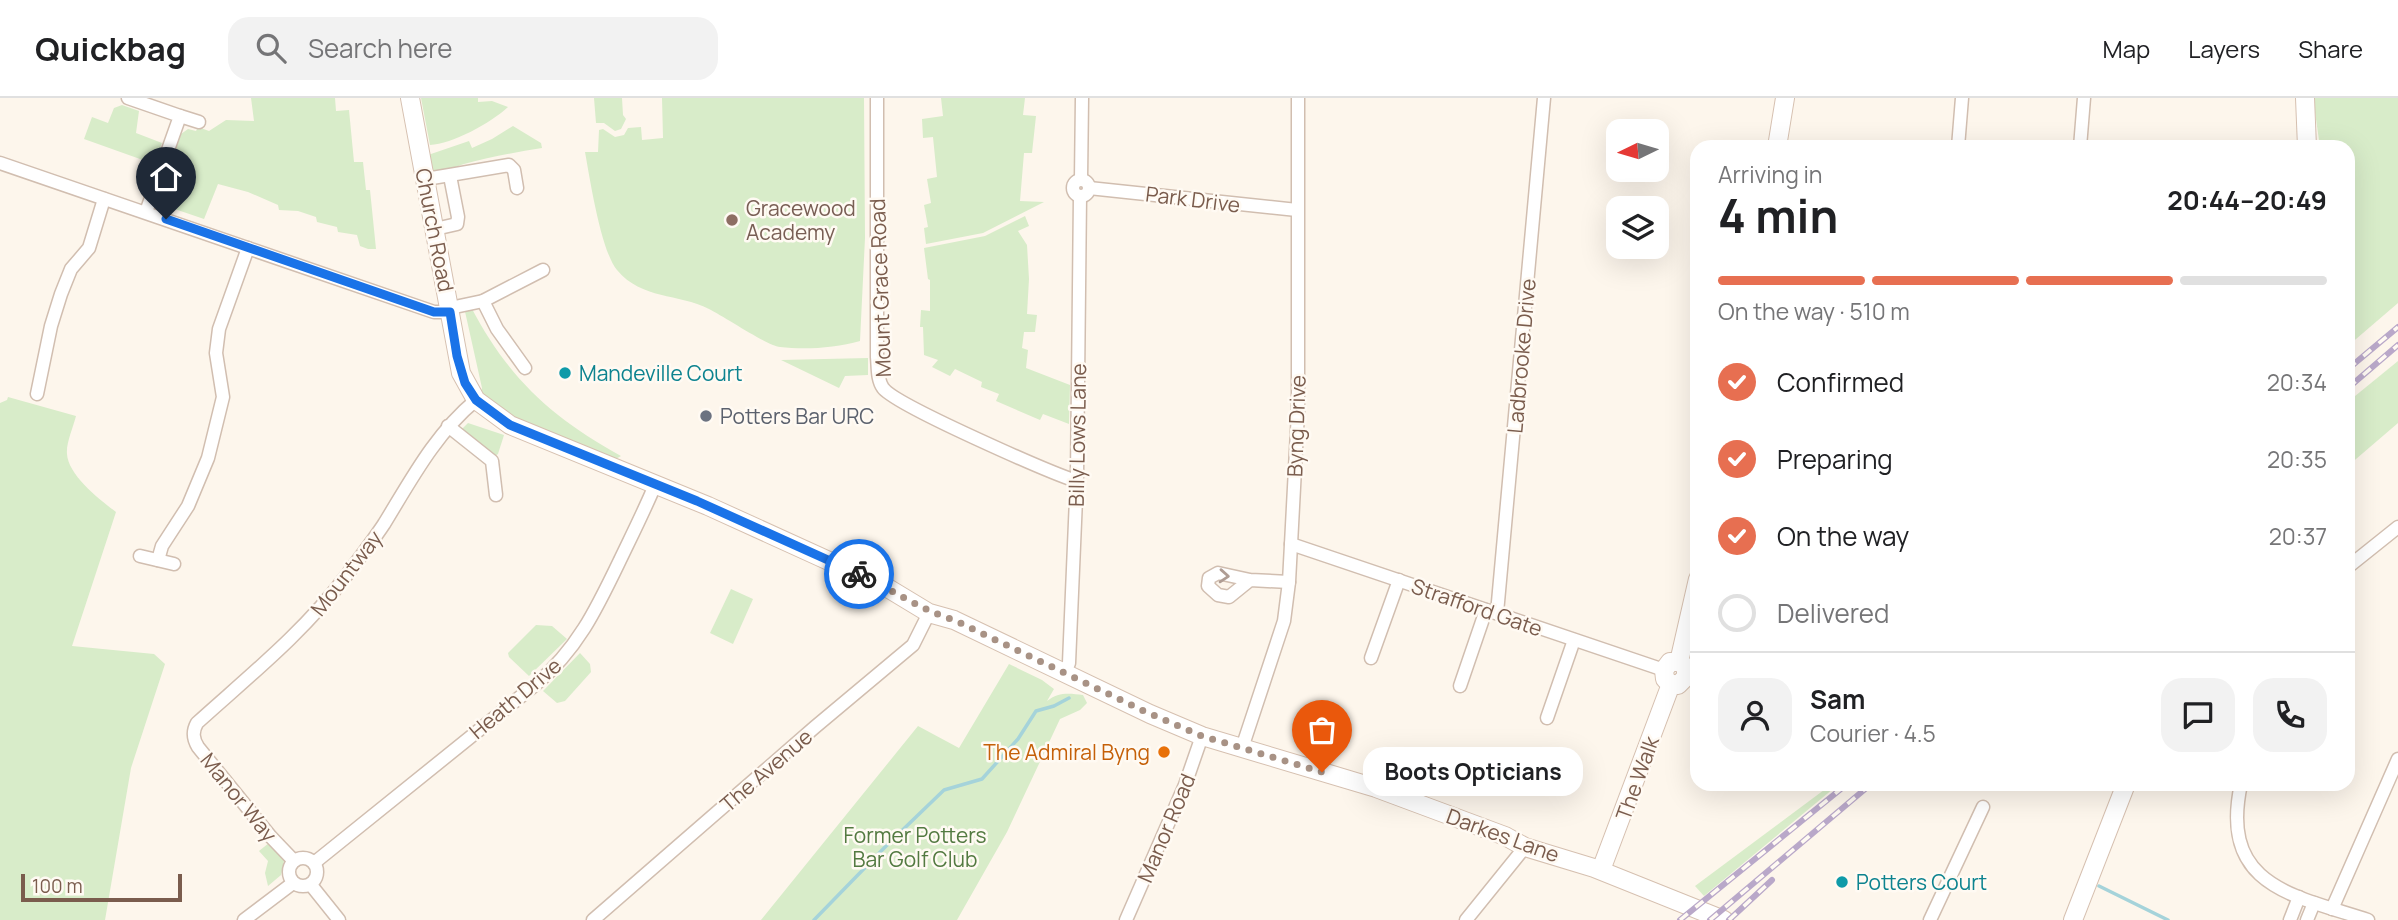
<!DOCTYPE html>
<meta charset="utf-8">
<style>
:root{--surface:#fff;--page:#f2f2f2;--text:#202124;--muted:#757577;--line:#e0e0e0;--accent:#e76f51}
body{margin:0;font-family:Manrope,sans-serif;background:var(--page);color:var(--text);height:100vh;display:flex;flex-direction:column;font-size:26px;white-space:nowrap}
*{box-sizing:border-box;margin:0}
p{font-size:23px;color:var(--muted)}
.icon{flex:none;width:38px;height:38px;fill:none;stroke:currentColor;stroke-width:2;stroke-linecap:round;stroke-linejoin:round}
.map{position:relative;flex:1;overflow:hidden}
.side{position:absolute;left:1690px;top:42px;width:665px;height:651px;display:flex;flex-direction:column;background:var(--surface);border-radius:21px;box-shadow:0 7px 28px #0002}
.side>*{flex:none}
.needle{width:46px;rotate:265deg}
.fabs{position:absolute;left:1606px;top:21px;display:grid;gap:14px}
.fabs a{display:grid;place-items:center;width:63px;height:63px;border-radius:14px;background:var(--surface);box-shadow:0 7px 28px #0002;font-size:35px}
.scale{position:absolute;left:21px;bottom:18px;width:161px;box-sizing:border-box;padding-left:7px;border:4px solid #7a5c4d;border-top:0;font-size:19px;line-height:24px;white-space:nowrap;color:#7a5c4d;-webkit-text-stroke:5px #fffaf3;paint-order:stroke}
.pin{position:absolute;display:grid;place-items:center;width:60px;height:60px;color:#fff;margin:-72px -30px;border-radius:50% 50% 50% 0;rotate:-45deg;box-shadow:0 0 7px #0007}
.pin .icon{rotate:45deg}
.courier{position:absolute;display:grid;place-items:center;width:70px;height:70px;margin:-35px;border:5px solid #1a73e8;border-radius:50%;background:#fff;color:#222;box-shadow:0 2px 9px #0007}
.bubble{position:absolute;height:49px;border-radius:21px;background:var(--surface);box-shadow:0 7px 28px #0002;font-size:23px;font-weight:700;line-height:49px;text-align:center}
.overview em{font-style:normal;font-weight:700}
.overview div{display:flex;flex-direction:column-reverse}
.overview{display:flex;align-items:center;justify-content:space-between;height:119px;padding:0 28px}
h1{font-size:46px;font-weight:700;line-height:52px}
.bar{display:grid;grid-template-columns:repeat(4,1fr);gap:10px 7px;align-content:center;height:84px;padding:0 28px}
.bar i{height:9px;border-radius:5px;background:var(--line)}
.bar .active{background:var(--accent)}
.bar p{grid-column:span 4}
.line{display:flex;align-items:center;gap:18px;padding:0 28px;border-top:2px solid var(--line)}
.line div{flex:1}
.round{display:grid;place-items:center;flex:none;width:74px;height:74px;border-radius:21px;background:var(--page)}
ol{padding:0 28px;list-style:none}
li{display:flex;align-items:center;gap:21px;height:77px}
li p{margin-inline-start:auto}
li .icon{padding:7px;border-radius:50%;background:var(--accent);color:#fff;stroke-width:4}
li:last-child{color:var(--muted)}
li i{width:38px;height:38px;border:4px solid var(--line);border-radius:50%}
header{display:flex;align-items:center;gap:42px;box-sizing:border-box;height:98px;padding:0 35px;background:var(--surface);border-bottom:2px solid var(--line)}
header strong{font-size:33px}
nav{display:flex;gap:38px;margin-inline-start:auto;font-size:24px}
.search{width:490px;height:63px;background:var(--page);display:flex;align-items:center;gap:18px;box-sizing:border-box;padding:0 24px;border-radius:21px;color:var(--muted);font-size:26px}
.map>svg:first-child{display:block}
.green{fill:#d8ecc9}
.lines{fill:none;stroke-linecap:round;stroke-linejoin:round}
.stream{stroke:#a5d3da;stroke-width:3.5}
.street-casing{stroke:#d1beb0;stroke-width:15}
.secondary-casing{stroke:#d6c0b0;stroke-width:20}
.street{stroke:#fff;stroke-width:12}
.secondary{stroke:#fff;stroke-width:18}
.rail-casing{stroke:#b9a8c9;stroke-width:6}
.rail{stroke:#fffaf3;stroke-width:3.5;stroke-dasharray:10;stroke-linecap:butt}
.oneway{stroke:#af9d94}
.done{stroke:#a89285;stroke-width:7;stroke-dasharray:0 12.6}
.route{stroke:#1a73e8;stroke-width:9}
.education-dot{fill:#8d6e63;stroke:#fffaf3;stroke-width:2.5}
.culture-dot{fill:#0f9aa8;stroke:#fffaf3;stroke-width:2.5}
.worship-dot{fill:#6b7280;stroke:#fffaf3;stroke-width:2.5}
.food-dot{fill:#e8710a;stroke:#fffaf3;stroke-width:2.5}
.labels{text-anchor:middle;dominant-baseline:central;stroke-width:5;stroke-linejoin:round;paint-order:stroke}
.street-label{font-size:21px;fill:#7a5c4d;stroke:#fffaf3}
.education-label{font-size:21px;fill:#785e54;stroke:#fffaf3;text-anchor:start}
.culture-label{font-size:21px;fill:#0d838f;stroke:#fffaf3;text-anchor:start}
.worship-label{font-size:21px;fill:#5b616d;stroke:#fffaf3;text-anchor:start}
.food-label{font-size:21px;fill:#c56008;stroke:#fffaf3;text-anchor:end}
.park-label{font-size:21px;fill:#537a41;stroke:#fffaf3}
</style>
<header>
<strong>Quickbag</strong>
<div class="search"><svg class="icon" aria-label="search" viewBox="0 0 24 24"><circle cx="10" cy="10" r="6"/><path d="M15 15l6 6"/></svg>Search here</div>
<nav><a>Map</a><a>Layers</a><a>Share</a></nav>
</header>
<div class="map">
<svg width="2398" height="822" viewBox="0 0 2398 822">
<rect width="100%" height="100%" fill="#fdf6ec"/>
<g class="green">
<polygon points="251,0 335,0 336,13 349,12 354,64 363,64 366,92 370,92 376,151 368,151 360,148 357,137 338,134 337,129 317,124 316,119 298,113 279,112 278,107 248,94 218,86 204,121 160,106 159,98 181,36 188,31 196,33 198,29 209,33 226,22 254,23"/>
<path d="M421,0H478V4L492,3L508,9C491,25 452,46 430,47Z"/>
<polygon points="594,0 622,0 623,17 626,21 621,31 615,33 604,25 596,25"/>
<path d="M662,0H864L865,140L860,243C835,250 805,252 780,249C766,247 725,219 709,211C678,195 642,202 617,172C601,153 590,81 585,54H598L599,32L603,31L615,39L624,37L628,30L641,29L642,42L663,40Z"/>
<polygon points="941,0 1025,0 1023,17 1036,18 1032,55 1024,55 1020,103 1044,104 983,135 926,146 924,130 928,129 924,107 931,105 927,81 937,79 933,39 923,40 922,21 943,18"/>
<polygon points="2313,0 2398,0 2398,205 2349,247 2348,49 2320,49"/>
<polygon points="122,7 139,13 136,35 162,45 154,66 84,41 92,19 108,25 114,10"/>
<path d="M513,28L541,45L542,50C516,54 490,59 464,66C453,69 444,77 432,76L428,57L469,43L472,50L492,41Z"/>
<polygon points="1025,118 1029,128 1018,133 1027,147 1029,181 1027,216 1037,217 1035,234 1024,234 1022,250 1028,252 1026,270 1070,287 1069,326 1043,316 1040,322 996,303 999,296 981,289 982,284 955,271 950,278 932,269 938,262 924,257 923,229 920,229 921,212 930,213 930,182 928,181 924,150 985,138"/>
<path d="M464,209H471C508,280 552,320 621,358L614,362L530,331L480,296L482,290Z"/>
<polygon points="868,260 868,277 845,278 839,290 781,262"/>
<polygon points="2398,263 2398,325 2349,367 2349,303"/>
<path d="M8,299L76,318C73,330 66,345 67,356C68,377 100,402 116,414L72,548L154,556L165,566L131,670L105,822H0V305L7,302Z"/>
<polygon points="468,325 504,337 498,356 495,358 460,333"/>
<polygon points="731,491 753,501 733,546 710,535"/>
<polygon points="536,527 552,528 567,541 529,578 509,559 508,555"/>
<polygon points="580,555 590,566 591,574 565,603 557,605 543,593"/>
<path d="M1009,566L1042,582L1054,591L1047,603C1058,594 1069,595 1083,597L1087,605L1080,612L1060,621L1007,734L957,822H761L918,628L959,650Z"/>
<polygon points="1832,686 1839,686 1704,798 1695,788"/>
<polygon points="269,745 284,763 281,777 268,788 265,775 268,763 259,753"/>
</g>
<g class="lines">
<g class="stream">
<polyline points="2099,788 2168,822"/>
<polyline points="814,822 889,745 944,692 982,681 1018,641 1036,613 1054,608 1069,600"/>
</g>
<g class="street-casing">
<g id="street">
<polyline points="128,0 180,18 146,114"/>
<path d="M877,0V259C878,269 877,282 883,290C895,307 1049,374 1076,383"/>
<polyline points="180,18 199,24"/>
<polyline points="1958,49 1962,0"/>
<polyline points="2080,49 2084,0"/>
<polyline points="0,65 434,214 450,214"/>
<polyline points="426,81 509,67 514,72 517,90"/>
<polyline points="1081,81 1082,0"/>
<circle cx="1081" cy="90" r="8"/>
<polyline points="1089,90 1297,112"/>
<polyline points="435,131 457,126 458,119 450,78"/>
<polyline points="483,203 497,231 525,270"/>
<polyline points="450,210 483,203 543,172"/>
<polyline points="37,296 51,228 61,196 71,171 89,150 104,101"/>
<polyline points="448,328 492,363 496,397"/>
<polyline points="1291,446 1664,572"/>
<polyline points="140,458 174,466"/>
<polyline points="158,462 162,448 188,408 208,360 223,299 216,255 219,231 248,150"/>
<polyline points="2348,469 2398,429"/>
<polyline points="1250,482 1229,499 1218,497 1208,488 1209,480 1218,475 1250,482 1289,484"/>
<polyline points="1497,515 1544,0"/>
<polyline points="1371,560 1399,482"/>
<polyline points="1065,575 1069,565 1077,377 1080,98"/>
<polyline points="1460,588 1486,512"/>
<polyline points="1547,620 1574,542"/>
<polyline points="1242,650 1284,523 1289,484 1298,314 1298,0"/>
<path d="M2241,686C2219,788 2292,797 2368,822"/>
<circle cx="303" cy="774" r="14"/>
<path d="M294,763L271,739L198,649C193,641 192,634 197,625C249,578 304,534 346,478C359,461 372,444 384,426C411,382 435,336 476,302"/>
<path d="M314,765L535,587C578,551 597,510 621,460C633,435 645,411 655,387"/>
<polyline points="311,787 339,822"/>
<polyline points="2332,811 2398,661"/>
<polyline points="244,822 293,785"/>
<polyline points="593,822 815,629 913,547 929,515"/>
<polyline points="1126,822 1185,687 1202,638"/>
<polyline points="1466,822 1525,749"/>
<polyline points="1930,822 1983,709"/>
<polyline points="2290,822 2299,799"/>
<polyline points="2307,822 2314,805"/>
</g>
</g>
<g class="secondary-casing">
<g id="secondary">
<polyline points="410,0 461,275 476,302 510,327 708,408 886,489 929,515 954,522 1150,616 1202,638 1376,690 1505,738 1525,749 1594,770 1724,822"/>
<polyline points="2305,0 2307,49"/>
<polyline points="1777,49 1785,0"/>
<polyline points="1679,564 1698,481"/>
<polyline points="1671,586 1678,587 1686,579 1686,569 1679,564"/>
<polyline points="1671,586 1665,581 1664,572 1670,564 1679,564"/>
<polyline points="1601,772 1671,586"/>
<polyline points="2073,822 2126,686"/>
</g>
</g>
<use href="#street" class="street"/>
<use href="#secondary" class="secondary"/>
<g class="rail-casing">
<g id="rail">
<polyline points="2348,271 2398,229"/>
<polyline points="2348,290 2398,247"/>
<polyline points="1680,822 1847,686"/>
<polyline points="1710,822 1871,686"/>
<polyline points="1729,822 1772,782"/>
</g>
</g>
<use href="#rail" class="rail"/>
</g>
<defs><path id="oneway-chevron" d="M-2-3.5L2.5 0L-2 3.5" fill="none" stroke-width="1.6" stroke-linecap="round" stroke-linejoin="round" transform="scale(1.75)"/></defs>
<use class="oneway" href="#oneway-chevron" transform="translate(1224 478) rotate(4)"/>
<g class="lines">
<path class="done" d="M859,476C891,491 921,512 954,522L1144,613L1202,638L1322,674"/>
<polyline class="route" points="166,121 434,214 450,214 457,258 465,285 476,302 510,327 697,403 859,476"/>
</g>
<circle class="education-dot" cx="732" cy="122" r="7"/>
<g class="culture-dot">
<circle cx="565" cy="275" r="7"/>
<circle cx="1842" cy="784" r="7"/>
</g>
<circle class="worship-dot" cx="706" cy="318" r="7"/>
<circle class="food-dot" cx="1164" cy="654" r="7"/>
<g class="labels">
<g class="street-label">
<text transform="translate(1193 101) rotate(7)">Park Drive</text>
<text transform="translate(435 132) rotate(79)">Church Road</text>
<text transform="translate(880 190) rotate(-92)">Mount Grace Road</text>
<text transform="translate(1521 258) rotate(-85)">Ladbrooke Drive</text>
<text transform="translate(1296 328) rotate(-88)">Byng Drive</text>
<text transform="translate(1077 337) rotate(-89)">Billy Lows Lane</text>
<text transform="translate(346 475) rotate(-52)">Mountway</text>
<text transform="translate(1477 509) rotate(19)">Strafford Gate</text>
<text transform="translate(515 600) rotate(-40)">Heath Drive</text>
<text transform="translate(766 672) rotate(-41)">The Avenue</text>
<text transform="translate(1637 680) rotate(-70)">The Walk</text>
<text transform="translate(239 699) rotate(51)">Manor Way</text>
<text transform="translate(1166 730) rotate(-67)">Manor Road</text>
<text transform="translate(1503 737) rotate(20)">Darkes Lane</text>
</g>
<g class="education-label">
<text x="746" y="110">Gracewood<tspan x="746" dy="24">Academy</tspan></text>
</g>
<g class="culture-label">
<text x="579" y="275">Mandeville Court</text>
<text x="1856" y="784">Potters Court</text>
</g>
<g class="worship-label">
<text x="720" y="318">Potters Bar URC</text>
</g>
<g class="food-label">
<text x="1150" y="654">The Admiral Byng</text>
</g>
<g class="park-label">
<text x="915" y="737">Former Potters<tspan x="915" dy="24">Bar Golf Club</tspan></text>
</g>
</g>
</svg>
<div class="fabs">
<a><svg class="needle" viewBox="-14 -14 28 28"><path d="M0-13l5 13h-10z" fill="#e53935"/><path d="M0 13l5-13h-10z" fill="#757577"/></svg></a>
<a><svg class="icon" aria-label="layers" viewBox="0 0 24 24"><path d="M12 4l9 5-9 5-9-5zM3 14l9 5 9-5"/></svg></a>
</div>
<div class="scale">100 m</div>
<div class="pin" style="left:1322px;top:674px;background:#ea580c"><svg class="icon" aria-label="bag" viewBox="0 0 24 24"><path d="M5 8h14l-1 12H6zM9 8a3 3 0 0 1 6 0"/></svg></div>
<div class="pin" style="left:166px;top:121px;background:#1f2937"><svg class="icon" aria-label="home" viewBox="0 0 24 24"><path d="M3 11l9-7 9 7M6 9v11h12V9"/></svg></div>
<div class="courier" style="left:859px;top:476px"><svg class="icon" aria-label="bike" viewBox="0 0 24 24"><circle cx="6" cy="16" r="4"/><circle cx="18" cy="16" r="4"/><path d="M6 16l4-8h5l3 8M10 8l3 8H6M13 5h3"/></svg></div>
<div class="bubble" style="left:1363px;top:649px;width:220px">Boots Opticians</div>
<section class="side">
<div class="overview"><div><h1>4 min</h1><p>Arriving in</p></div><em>20:44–20:49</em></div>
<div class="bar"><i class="active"></i><i class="active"></i><i class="active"></i><i></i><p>On the way · 510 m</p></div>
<ol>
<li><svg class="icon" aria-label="check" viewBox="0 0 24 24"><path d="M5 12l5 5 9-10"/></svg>Confirmed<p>20:34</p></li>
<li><svg class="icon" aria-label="check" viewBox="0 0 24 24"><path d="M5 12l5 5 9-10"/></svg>Preparing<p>20:35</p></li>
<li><svg class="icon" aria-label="check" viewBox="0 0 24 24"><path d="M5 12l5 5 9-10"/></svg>On the way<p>20:37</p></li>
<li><i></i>Delivered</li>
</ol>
<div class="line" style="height:126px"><a class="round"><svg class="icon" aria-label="person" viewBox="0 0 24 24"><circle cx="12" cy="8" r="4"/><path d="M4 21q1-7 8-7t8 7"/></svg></a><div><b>Sam</b><p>Courier · 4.5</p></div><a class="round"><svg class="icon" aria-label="chat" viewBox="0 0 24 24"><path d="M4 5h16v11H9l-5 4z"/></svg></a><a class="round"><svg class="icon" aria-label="phone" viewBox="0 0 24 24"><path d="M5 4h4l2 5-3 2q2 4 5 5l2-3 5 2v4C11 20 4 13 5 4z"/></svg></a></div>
</section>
</div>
